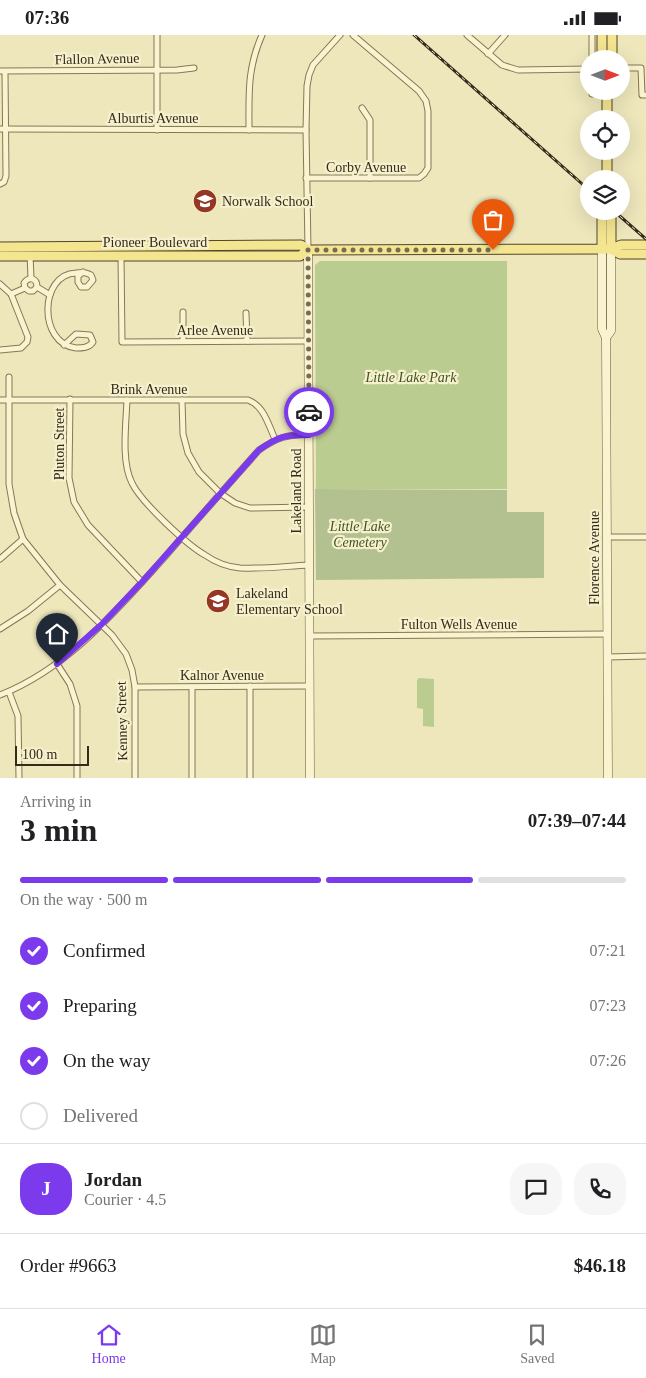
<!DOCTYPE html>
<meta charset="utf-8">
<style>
:root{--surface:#fff;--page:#f6f6f6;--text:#202124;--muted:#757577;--line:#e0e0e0;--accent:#7c3aed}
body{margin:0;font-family:Georgia,serif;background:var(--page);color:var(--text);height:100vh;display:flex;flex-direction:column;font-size:19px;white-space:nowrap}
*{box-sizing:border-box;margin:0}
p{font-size:16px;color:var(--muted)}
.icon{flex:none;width:28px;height:28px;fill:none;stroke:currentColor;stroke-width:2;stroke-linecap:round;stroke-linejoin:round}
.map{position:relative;height:743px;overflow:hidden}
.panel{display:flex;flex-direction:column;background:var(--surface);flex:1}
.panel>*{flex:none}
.needle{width:32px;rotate:90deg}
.tools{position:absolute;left:580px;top:15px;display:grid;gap:10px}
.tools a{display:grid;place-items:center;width:50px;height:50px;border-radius:50%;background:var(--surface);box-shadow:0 5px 20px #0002;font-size:25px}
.scale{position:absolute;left:15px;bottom:12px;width:74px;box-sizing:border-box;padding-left:5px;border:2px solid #352b1b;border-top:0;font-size:14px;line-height:18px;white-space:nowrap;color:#352b1b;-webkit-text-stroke:4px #f6f0cc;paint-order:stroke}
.pin{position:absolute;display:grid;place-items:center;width:42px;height:42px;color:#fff;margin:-51px -21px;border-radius:50% 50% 50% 0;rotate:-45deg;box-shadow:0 0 5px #0007}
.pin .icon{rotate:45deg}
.courier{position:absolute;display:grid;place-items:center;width:50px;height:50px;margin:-25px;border:4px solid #7c3aed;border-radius:50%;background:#fff;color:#222;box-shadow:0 1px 6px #0007}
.head em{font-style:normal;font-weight:700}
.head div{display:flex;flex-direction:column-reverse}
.head{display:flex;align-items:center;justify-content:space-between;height:85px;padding:0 20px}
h1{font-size:32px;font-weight:700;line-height:38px}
.bar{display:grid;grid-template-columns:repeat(4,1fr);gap:8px 5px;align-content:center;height:60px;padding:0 20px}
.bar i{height:6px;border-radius:4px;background:var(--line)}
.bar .selected{background:var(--accent)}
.bar p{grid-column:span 4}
.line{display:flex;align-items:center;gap:12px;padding:0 20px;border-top:1px solid var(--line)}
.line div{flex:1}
.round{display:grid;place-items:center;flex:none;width:52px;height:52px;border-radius:20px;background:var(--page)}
ol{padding:0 20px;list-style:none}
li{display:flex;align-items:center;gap:15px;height:55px}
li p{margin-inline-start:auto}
li .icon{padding:5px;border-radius:50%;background:var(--accent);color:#fff;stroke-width:4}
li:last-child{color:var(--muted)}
li i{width:28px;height:28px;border:2px solid var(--line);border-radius:50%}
.status{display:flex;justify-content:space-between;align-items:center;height:35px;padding:0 25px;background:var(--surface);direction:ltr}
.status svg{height:14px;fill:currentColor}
.tabs{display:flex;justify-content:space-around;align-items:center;height:70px;border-top:1px solid var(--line);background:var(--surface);font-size:14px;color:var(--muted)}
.tabs a{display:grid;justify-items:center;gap:2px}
.tabs .selected{color:var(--accent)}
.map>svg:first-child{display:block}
.green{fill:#bbcc90}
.cemetery{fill:#b3c090}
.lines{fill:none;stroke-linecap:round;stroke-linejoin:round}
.street-casing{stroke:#867755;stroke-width:7}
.secondary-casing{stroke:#675839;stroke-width:9}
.primary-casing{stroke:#53442a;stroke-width:11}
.street{stroke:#f9f4cf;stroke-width:5}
.secondary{stroke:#f9f4cf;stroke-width:8}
.primary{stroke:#f4e591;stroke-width:9}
.rail-casing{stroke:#352b1b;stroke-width:3}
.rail{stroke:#f6f0cc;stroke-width:1;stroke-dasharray:4;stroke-linecap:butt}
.done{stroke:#766d53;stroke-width:5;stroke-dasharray:0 9}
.route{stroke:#7c3aed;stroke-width:6}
.labels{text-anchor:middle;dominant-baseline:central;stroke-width:4.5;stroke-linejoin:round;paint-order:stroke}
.street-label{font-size:14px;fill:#352b1b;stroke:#f6f0cc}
.poi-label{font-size:14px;fill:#352b1b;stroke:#f6f0cc;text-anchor:start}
.park-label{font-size:14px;font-style:italic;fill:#3d5221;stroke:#f6f0cc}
</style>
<div class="status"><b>07:36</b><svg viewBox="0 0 49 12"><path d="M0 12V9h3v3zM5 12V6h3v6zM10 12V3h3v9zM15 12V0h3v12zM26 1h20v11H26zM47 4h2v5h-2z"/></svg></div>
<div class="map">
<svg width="646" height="743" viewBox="0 0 646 743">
<rect width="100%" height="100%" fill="#eee7bc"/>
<g class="green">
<polygon points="320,226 507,226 507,454 316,454 315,230"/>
<polygon points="419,643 434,644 434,692 423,691 423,674 417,673 417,645"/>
</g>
<polygon class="cemetery" points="315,454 507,455 507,477 544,477 544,543 316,545"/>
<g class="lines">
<g class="street-casing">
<g id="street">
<polyline points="157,0 157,95"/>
<polyline points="467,0 502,30 518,35 589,34"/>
<polyline points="488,19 505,0"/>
<polyline points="592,24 592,0"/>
<polyline points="621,33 641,33 642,60 646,60"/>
<polyline points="0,36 177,35 194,33"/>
<polyline points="592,59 592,56"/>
<polyline points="362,73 370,85 370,143"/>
<polyline points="0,94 306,95"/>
<path d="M249,95C249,59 247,34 262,0"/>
<polyline points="306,143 419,143 424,139 428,133 428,76 426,66 419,56 353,0"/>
<polyline points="0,149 4,147 6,141 5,37"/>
<polyline points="308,215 306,95 307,51 309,40 313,30 340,0"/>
<polyline points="30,220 31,243"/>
<polyline points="121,221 122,307 308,306"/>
<polyline points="0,249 11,259 28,302 27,307 21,313 0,315"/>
<path d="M37,252L33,256H29L25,253L24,248C29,241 37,243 37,252L50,260"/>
<polyline points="11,259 25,253"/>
<polyline points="183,277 183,306"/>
<polyline points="246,278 247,306"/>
<path d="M64,310L76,299L90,300L93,307C89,313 82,313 76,313C38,309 39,239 76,238C82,237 86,237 91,240L93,245L87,252H81L78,247V241L83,237"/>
<polyline points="9,342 9,449 14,478 23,504 60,550 112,600 126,619 132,635 135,652 135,743"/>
<polyline points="70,364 69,443 74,467 88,490 142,547"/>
<path d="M0,365H248C264,371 268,389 275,404"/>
<path d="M127,365C126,390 121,427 132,448C141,467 187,510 205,520C215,527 228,532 240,533C263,534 287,531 309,530"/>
<polyline points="182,365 183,399 188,418 199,437 220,458 235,468 250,473 309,472"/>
<polyline points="607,502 646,502"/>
<polyline points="0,524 23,504"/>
<polyline points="0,594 28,576 60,550"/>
<polyline points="310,601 608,599"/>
<polyline points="608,622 646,621"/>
<polyline points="57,629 70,649 77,671 77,743"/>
<polyline points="250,651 250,743"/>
<polyline points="135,652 310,651"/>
<polyline points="192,652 192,743"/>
<polyline points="9,657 18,681 19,743"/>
<path d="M0,660C67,634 116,576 163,524C195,487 227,451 259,415C278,402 286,400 309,399"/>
</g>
</g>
<g class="secondary-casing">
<g id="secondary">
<polyline points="602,214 602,294 606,303 608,743"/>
<polyline points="308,215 310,743"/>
<polyline points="606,303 611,296 611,214"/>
</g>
</g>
<g class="primary-casing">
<g id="primary">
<polyline points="602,0 602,24"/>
<polyline points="612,24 612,0"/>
<polyline points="607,56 607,84"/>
<polyline points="607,116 607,144"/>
<polyline points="0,212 301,210 308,215 611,214 621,210 646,210"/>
<polyline points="602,214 602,176"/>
<polyline points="611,214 611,176"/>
<polyline points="611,214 620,219 646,219"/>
<polyline points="0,221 300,221 308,215"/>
</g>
</g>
<use href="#street" class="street"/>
<use href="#secondary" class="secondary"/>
<use href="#primary" class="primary"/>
<g class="rail-casing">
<g id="rail">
<polyline points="414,0 589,155"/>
<polyline points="614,176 646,204"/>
</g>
</g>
<use href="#rail" class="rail"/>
</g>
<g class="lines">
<polyline class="done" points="309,377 308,215 493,215"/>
<path class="route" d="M57,629L102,589L142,547L259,415C279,401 285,400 309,400V377"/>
</g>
<defs>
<g id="school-disc" transform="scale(1.25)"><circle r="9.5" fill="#963624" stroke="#f6f0cc"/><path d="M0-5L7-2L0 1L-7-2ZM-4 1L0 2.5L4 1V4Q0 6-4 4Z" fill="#fff"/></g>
</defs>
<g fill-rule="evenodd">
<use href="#school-disc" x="205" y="166"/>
<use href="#school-disc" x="218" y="566"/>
</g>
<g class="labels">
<g class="street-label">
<text transform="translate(97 24) rotate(-1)">Flallon Avenue</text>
<text x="153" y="83">Alburtis Avenue</text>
<text x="366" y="132">Corby Avenue</text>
<text x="155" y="207">Pioneer Boulevard</text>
<text x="215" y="295">Arlee Avenue</text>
<text x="149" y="354">Brink Avenue</text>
<text transform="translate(59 409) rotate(-90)">Pluton Street</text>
<text transform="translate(296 456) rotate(-90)">Lakeland Road</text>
<text transform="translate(594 523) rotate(-90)">Florence Avenue</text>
<text x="459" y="589">Fulton Wells Avenue</text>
<text x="222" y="640">Kalnor Avenue</text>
<text transform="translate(122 686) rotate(-91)">Kenney Street</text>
</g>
<g class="poi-label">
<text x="222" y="166">Norwalk School</text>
<text x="236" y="558">Lakeland<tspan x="236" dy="16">Elementary School</tspan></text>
</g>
<g class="park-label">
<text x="411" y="342">Little Lake Park</text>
<text x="360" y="491">Little Lake<tspan x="360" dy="16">Cemetery</tspan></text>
</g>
</g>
</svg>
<div class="tools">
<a><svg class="needle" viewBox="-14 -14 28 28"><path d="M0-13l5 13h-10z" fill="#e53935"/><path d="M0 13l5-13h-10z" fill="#757577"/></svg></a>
<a><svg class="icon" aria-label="locate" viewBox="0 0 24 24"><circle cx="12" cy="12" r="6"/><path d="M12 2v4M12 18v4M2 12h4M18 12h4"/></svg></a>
<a><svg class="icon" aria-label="layers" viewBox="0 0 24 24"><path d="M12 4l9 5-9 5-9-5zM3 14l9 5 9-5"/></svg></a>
</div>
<div class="scale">100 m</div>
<div class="pin" style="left:493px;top:215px;background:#ea580c"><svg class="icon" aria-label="bag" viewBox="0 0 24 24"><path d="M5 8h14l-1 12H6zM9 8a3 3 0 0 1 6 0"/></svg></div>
<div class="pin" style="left:57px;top:629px;background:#1f2937"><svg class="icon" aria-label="home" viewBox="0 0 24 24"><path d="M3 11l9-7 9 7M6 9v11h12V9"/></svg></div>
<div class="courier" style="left:309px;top:377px"><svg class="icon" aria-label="car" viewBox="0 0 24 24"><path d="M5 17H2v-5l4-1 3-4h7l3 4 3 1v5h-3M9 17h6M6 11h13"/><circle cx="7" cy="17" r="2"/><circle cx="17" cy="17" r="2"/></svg></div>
</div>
<section class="panel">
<div class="head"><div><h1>3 min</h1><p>Arriving in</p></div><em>07:39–07:44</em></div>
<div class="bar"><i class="selected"></i><i class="selected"></i><i class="selected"></i><i></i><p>On the way · 500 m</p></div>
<ol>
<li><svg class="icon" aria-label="check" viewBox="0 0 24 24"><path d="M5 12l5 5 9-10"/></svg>Confirmed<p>07:21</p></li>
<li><svg class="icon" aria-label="check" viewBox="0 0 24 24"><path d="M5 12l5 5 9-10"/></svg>Preparing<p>07:23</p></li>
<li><svg class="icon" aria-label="check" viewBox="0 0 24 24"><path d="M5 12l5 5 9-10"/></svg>On the way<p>07:26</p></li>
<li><i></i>Delivered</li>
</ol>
<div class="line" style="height:90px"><b class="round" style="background:var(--accent);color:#fff">J</b><div><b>Jordan</b><p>Courier · 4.5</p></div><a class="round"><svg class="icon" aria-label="chat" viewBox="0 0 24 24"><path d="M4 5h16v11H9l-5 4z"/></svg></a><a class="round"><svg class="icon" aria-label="phone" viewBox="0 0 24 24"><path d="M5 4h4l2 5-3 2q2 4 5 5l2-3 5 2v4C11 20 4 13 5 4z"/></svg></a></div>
<div class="line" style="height:65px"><div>Order #9663</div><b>$46.18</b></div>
</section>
<nav class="tabs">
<a class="selected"><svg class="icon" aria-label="home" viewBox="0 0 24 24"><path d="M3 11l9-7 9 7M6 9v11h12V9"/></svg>Home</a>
<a><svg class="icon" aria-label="map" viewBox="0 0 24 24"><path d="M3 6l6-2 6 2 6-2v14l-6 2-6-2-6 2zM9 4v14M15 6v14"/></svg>Map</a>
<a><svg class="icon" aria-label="saved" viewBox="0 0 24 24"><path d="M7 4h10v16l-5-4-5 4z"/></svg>Saved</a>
</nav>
